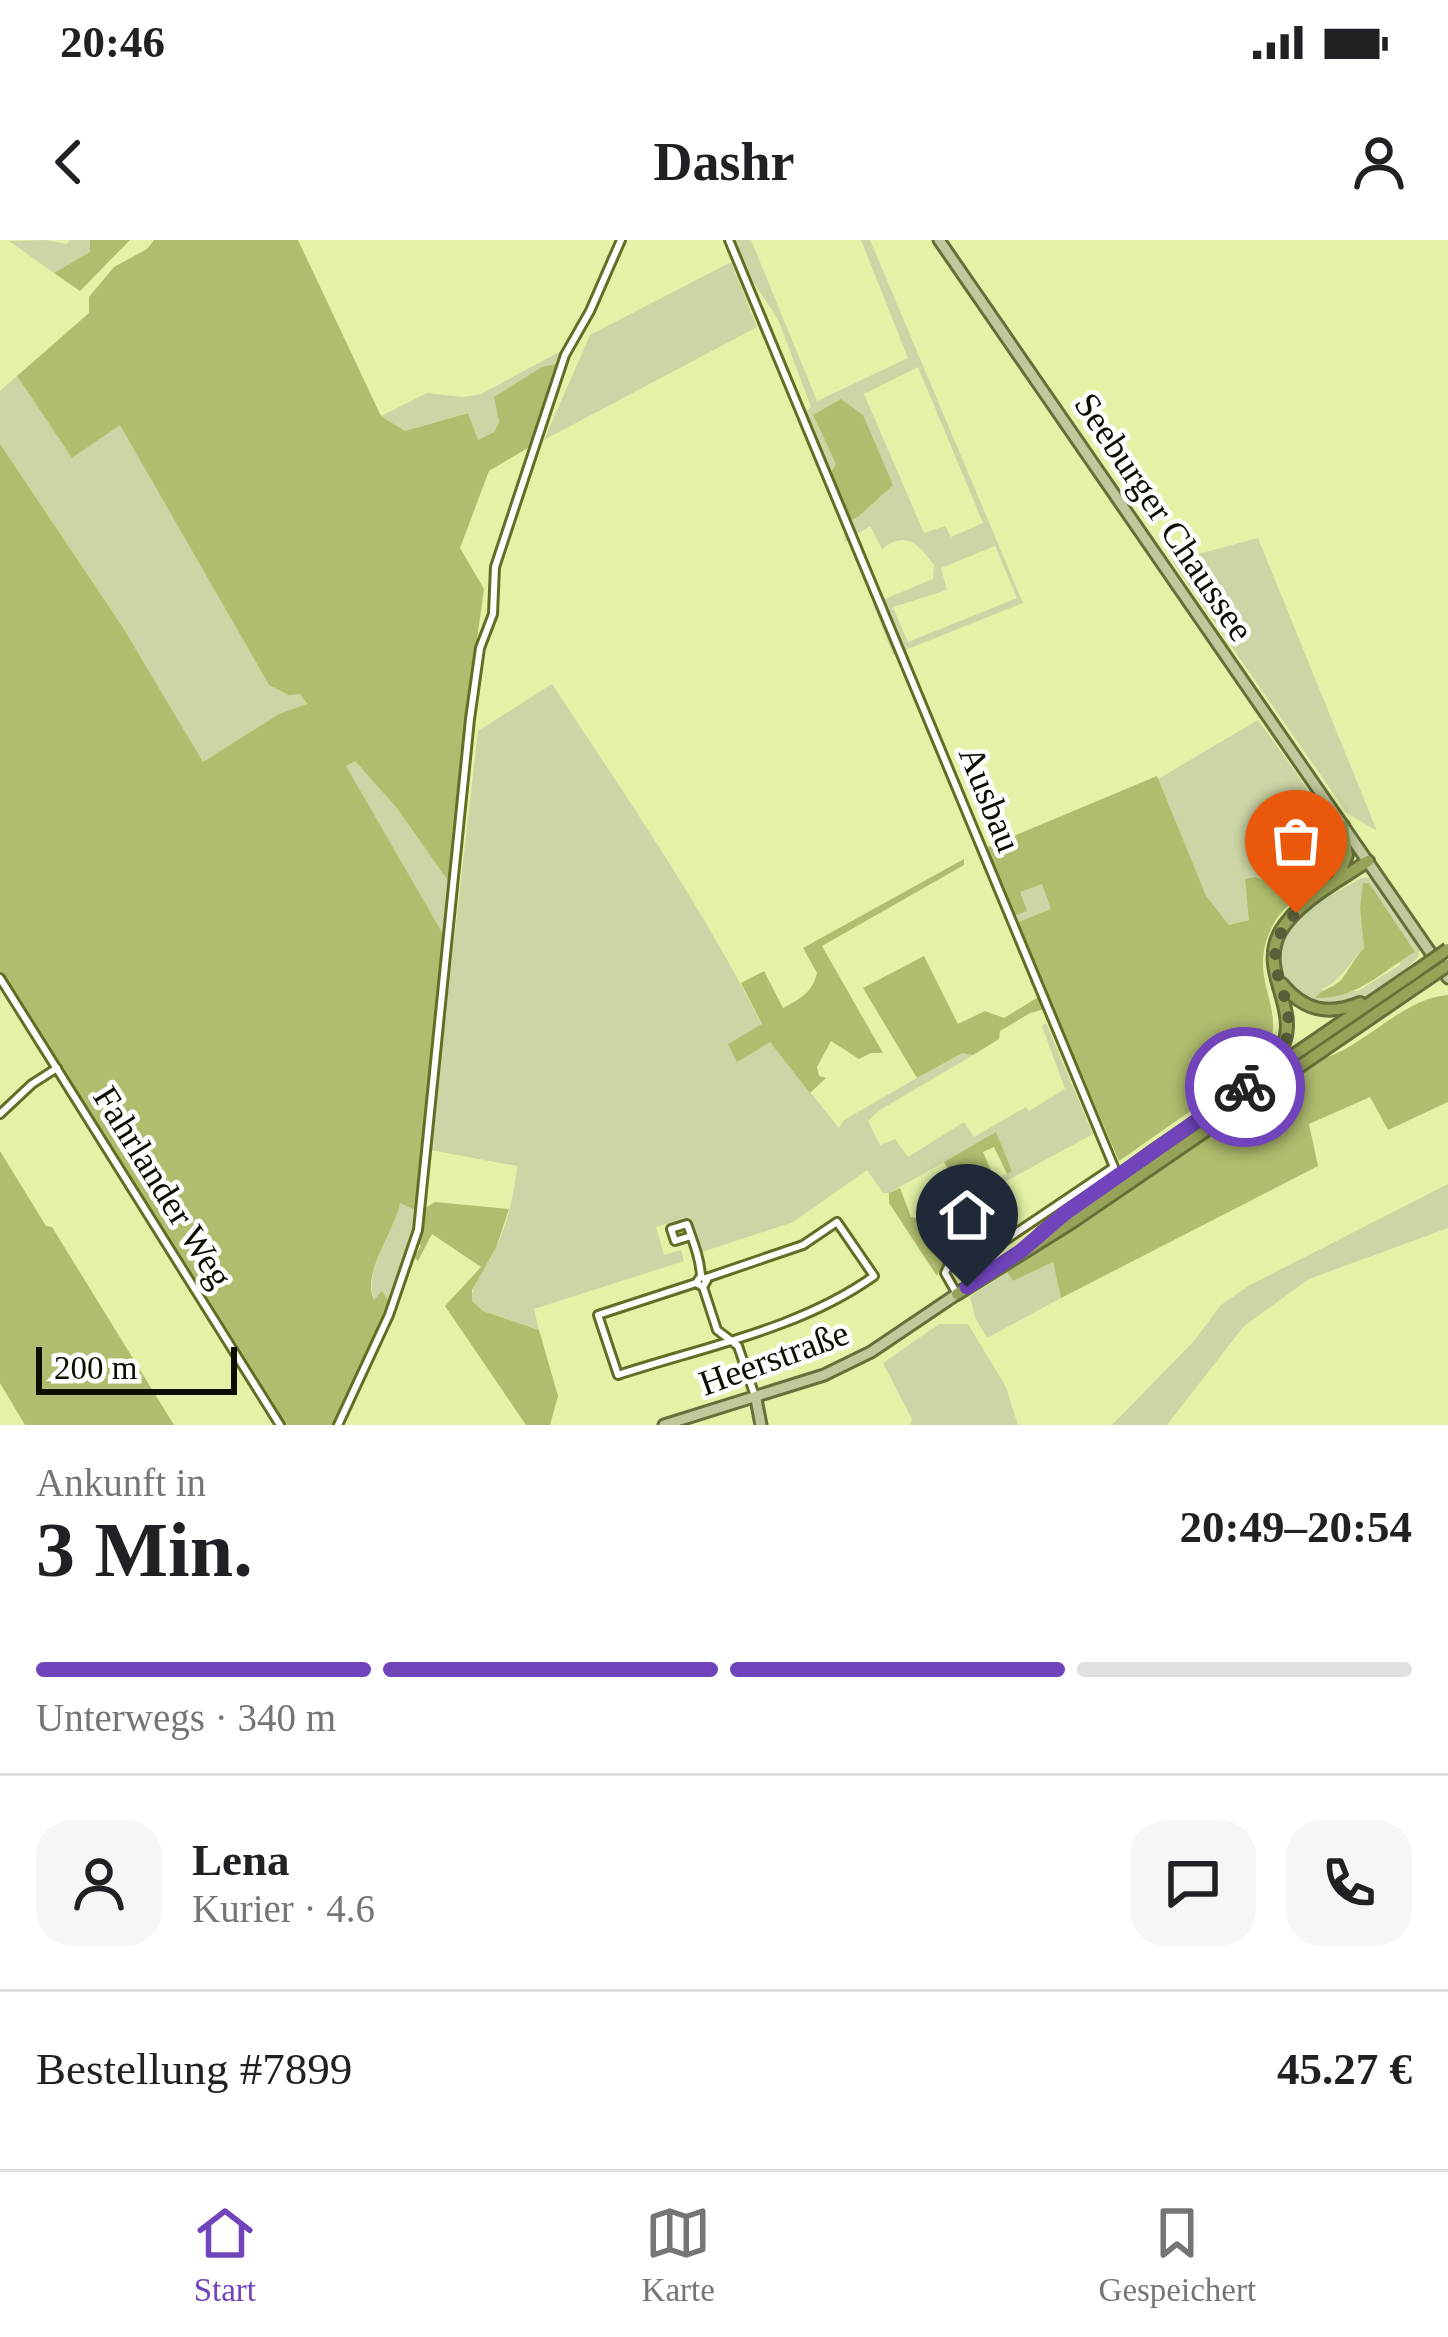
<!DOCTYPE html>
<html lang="de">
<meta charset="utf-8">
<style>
:root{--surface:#fff;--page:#f6f6f6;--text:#202124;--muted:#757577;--line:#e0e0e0;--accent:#7144bc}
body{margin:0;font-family:Georgia,serif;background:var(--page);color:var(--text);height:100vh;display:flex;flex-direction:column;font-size:45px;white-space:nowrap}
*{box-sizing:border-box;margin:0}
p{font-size:39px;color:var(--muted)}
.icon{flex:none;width:66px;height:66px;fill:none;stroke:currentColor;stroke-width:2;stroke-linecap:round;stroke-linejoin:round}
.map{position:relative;height:1185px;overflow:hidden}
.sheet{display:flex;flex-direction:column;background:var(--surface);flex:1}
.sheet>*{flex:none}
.scale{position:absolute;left:36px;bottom:30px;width:201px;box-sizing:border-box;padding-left:12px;border:6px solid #0c0f00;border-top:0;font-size:33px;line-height:42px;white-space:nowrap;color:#0c0f00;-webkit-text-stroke:9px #fff;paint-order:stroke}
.pin{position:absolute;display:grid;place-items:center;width:102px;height:102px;color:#fff;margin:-123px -51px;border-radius:50% 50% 50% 0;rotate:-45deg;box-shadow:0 0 12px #0007}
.pin .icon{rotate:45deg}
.courier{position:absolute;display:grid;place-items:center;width:120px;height:120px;margin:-60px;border:9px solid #7144bc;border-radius:50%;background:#fff;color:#222;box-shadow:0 3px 15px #0007}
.head em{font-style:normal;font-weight:800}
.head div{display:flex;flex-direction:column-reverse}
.head{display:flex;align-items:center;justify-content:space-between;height:204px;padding:0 36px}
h1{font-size:78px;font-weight:800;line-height:90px}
.bar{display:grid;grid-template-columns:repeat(4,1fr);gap:18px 12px;align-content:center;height:144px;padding:0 36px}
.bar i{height:15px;border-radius:9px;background:var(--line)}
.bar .current{background:var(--accent)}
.bar p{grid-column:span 4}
.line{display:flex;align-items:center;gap:30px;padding:0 36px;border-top:3px solid var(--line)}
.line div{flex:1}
.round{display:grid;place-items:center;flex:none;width:126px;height:126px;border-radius:36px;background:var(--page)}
.status{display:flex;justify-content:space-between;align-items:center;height:84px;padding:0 60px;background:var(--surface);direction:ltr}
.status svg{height:33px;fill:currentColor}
header{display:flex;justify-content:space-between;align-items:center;height:156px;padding:0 36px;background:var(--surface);font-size:54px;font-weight:800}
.menu{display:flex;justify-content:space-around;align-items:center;height:168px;border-top:3px solid var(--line);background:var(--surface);font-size:33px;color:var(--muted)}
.menu a{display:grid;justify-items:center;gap:6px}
.menu .current{color:var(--accent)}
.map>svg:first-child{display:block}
.green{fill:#ccd5a5;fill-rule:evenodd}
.forest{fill:#b0bd6e}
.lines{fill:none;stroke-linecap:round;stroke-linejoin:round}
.minor-casing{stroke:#636d25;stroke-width:12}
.major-casing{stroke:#666f39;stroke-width:15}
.highway-casing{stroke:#666f39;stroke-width:16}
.minor{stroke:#fff;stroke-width:6}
.major{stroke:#c1c89b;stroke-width:9}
.highway{stroke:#97a358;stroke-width:10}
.highway-bridge-casing{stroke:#666f39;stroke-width:16;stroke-linecap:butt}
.highway-bridge{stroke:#97a358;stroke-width:10}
.done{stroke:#585e3a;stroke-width:12;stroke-dasharray:0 21.6}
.route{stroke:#7144bc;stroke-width:15}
.labels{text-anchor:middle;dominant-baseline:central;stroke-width:9;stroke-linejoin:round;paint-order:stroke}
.street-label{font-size:36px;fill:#0c0f00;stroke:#fff}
</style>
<div class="status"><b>20:46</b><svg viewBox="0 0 49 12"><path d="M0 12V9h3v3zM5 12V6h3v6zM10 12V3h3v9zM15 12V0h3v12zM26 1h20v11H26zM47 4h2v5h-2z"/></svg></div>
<header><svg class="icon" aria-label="back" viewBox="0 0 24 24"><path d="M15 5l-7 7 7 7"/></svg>Dashr<svg class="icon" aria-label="person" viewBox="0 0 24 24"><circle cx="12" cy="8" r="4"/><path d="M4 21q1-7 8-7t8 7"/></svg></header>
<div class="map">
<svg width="1448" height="1185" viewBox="0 0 1448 1185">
<rect width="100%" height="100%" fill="#e4f2a7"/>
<g class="green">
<polygon points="45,0 67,4 70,0 90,0 91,12 54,33 9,1"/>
<path d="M732,0H751L817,161L908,118L861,0H870L1023,363L893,415L873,364L933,339L934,325C918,304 907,290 882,309L870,286L845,302L843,284L858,277L893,244L813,175L837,225L828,232L805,173L811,167L778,79L747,33ZM918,127L983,283L951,297L945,286L924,293L864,154ZM995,306L1017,358L908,402L893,367L947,350L941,328Z"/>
<polygon points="731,22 757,87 544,200 590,95"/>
<polygon points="563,110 561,123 495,157 499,182 494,192 478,200 467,173 405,191 381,176 427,153 463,157 481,154"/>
<polygon points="17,136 72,218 120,184 269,445 300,454 307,465 279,474 203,523 122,386 0,204 0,151"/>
<polygon points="1258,298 1377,591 1347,573 1172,321"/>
<path d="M552,444C625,555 702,666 762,785L729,803L770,802L839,888L844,880L962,812L973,815L880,870L868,881L880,905L895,899L908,917L964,882L974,897L1026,867L1029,871L1065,849L1042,786L1046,783L1093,894L997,946L999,938L1012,931L996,893L889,953H883L867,930L793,982L702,1012L690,977L656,987L664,1015L681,1010L684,1021L534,1069L539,1090L483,1071L472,1061C471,1042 487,1027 495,1010C507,984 515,954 517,926L430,910L478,491Z"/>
<path d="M1258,480C1281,514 1331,571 1330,612L1303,624L1282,647L1255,637L1249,680L1229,685L1206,657L1058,776L987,609L1158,539Z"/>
<polygon points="354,520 396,567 451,645 447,701 345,526"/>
<path d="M1361,638H1371L1377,644L1420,707L1418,717C1404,734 1364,763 1339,767C1296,774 1259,722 1290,686C1309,665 1338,652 1361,638ZM1380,660L1391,682L1400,725L1358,751L1321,750C1342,740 1348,724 1364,708L1360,668Z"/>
<polygon points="1448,944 1448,988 1309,1039 1244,1086 1167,1185 1112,1185 1194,1101 1221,1065 1250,1045"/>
<path d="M400,962L418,971L415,994L390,1063L382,1051L375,1061C361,1034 394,994 400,962Z"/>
<polygon points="1053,1022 1061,1058 987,1098 975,1077 970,1057 1007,1032 1013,1041"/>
<polygon points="939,1084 968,1084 1006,1147 1018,1185 910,1185 912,1179 883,1123"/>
</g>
<g class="forest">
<polygon points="90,0 130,0 80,51 54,33 90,12"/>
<path d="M154,0H298L381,176L405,191L468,173L478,200L494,192L499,182L494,157L542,127L561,123L533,205L489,231L460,308L484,349L466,479L451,645L396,567L355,521L346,526L447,701L431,815L418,971L400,963C394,993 361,1034 374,1060L382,1051L390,1063L336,1185H284L0,731V204L122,386L203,522L279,474L307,464L300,454L289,455L269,445L120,185L72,218L17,136L89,73V57L114,27L147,9Z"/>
<polygon points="841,159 863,175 893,245 858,277 843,284 825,241 836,224 813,175"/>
<path d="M1157,536L1206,656L1229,685L1249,680L1245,639L1255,637L1282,646L1303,624L1330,611L1331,594L1315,564L1319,561C1375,649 1291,633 1268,696C1249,746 1292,772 1262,821L1119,921L1016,683L1051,669L1042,644L1020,652L1027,671L1013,676L985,608Z"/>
<path d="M964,619V625L822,706L883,813H871L859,819L831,801L817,827L819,836L826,838L810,853L770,802L737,822L728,804L762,784L741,743L764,731L783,768C801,758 812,753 817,733L803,708Z"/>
<path d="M1363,643H1369L1415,712C1382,731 1359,759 1315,758C1323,748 1331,749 1340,741C1347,734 1354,718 1364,708L1360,668Z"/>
<polygon points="924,716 958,784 985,771 1004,778 1040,756 1045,769 1030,773 1000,791 999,799 973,815 962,813 917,838 863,748"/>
<path d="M1448,755V862L1388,890L1370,857L1309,884L1318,926L1061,1058L1053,1022L1013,1041L1007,1032L1324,818C1367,805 1403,758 1448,755Z"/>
<path d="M996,892L1012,931L1007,934L994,907L983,912L994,937L985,939C986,960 1000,970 1012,987C994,1018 950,1001 937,1036L889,963V953L900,948L911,977L932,981L975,963L970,953L957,946L944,922Z"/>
<polygon points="0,911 46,986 52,987 174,1185 25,1185 0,1143"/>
<polygon points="435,962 509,969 496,1008 472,1050 472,1061 483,1071 539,1090 558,1156 550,1185 526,1185 445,1066 481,1027 432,994 418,1021 414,1017 421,1006 417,1003 425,968"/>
</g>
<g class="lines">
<g class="minor-casing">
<g id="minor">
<polyline points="729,0 1114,927 1001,1003 951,1020 945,1033 957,1054"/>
<polyline points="0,738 280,1185"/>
<polyline points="0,874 32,844 57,828"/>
<path d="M691,996L675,1001L671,989L687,984C693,1001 700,1018 701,1036L707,1040L703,1047"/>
<polyline points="701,1036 696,1043 703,1047 717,1090 738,1106 756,1159"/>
<path d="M696,1043L598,1075L618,1135C703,1107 800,1089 874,1036L837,982L803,1005L706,1038"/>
<polyline points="338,1185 389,1075 418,990 470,479 480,408 493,374 495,327 565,115 590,71 621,0"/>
</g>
</g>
<g class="major-casing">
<g id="major">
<polyline points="939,0 1448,738"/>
<polyline points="756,1159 761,1185"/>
<polyline points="664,1185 824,1135 871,1112 957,1054"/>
</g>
</g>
<g class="highway-casing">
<g id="highway">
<polyline points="1337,640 1347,615 1343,586"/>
<path d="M1282,744C1304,771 1329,776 1360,763"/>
<path d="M1269,826C1315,778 1255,739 1280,692C1297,662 1340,640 1368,621"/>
<polyline points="1042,993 1155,910 1418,730"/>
<polyline points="957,1054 1072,982 1426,740"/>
</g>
</g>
<use href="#minor" class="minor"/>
<use href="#major" class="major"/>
<use href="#highway" class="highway"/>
<g class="highway-bridge-casing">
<g id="highway-bridge">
<polyline points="1418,730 1448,709"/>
<polyline points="1426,740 1448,725"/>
</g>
</g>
<use href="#highway-bridge" class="highway-bridge"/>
</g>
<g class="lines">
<path class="done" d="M1245,847C1259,835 1276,823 1284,806C1305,756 1246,723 1296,673"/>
<polyline class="route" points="967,1047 1021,1011 1065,973 1245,847"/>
</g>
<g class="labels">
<g class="street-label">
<text transform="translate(1164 277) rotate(56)">Seeburger Chaussee</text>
<text transform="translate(990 559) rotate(68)">Ausbau</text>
<text transform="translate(163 947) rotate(58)">Fahrlander Weg</text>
<text transform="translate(774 1118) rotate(-20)">Heerstraße</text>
</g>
</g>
</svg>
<div class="scale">200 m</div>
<div class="pin" style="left:1296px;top:673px;background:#ea580c"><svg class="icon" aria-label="bag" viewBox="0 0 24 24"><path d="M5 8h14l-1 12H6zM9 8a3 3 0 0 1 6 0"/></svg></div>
<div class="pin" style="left:967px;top:1047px;background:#1f2937"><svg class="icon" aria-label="home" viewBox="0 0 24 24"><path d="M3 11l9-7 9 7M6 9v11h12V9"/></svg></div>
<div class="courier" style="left:1245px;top:847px"><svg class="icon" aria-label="bike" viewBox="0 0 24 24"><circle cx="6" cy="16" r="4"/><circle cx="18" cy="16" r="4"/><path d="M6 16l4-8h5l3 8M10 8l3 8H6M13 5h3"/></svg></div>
</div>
<section class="sheet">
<div class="head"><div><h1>3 Min.</h1><p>Ankunft in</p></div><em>20:49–20:54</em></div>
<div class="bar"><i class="current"></i><i class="current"></i><i class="current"></i><i></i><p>Unterwegs · 340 m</p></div>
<div class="line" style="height:216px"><a class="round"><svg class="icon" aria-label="person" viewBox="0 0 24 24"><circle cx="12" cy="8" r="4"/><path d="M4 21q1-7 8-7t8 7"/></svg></a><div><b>Lena</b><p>Kurier · 4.6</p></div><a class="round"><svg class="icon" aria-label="chat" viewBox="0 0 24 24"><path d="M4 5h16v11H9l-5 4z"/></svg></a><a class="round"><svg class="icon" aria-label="phone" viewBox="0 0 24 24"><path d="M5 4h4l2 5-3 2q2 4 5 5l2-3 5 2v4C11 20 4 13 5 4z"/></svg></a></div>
<div class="line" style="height:156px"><div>Bestellung #7899</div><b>45.27 €</b></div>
</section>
<nav class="menu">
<a class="current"><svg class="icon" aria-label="home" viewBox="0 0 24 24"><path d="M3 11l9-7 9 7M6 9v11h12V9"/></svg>Start</a>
<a><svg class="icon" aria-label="map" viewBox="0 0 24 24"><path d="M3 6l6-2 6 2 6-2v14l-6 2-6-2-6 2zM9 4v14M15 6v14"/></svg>Karte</a>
<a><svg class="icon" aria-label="saved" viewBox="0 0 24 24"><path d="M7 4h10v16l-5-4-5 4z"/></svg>Gespeichert</a>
</nav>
